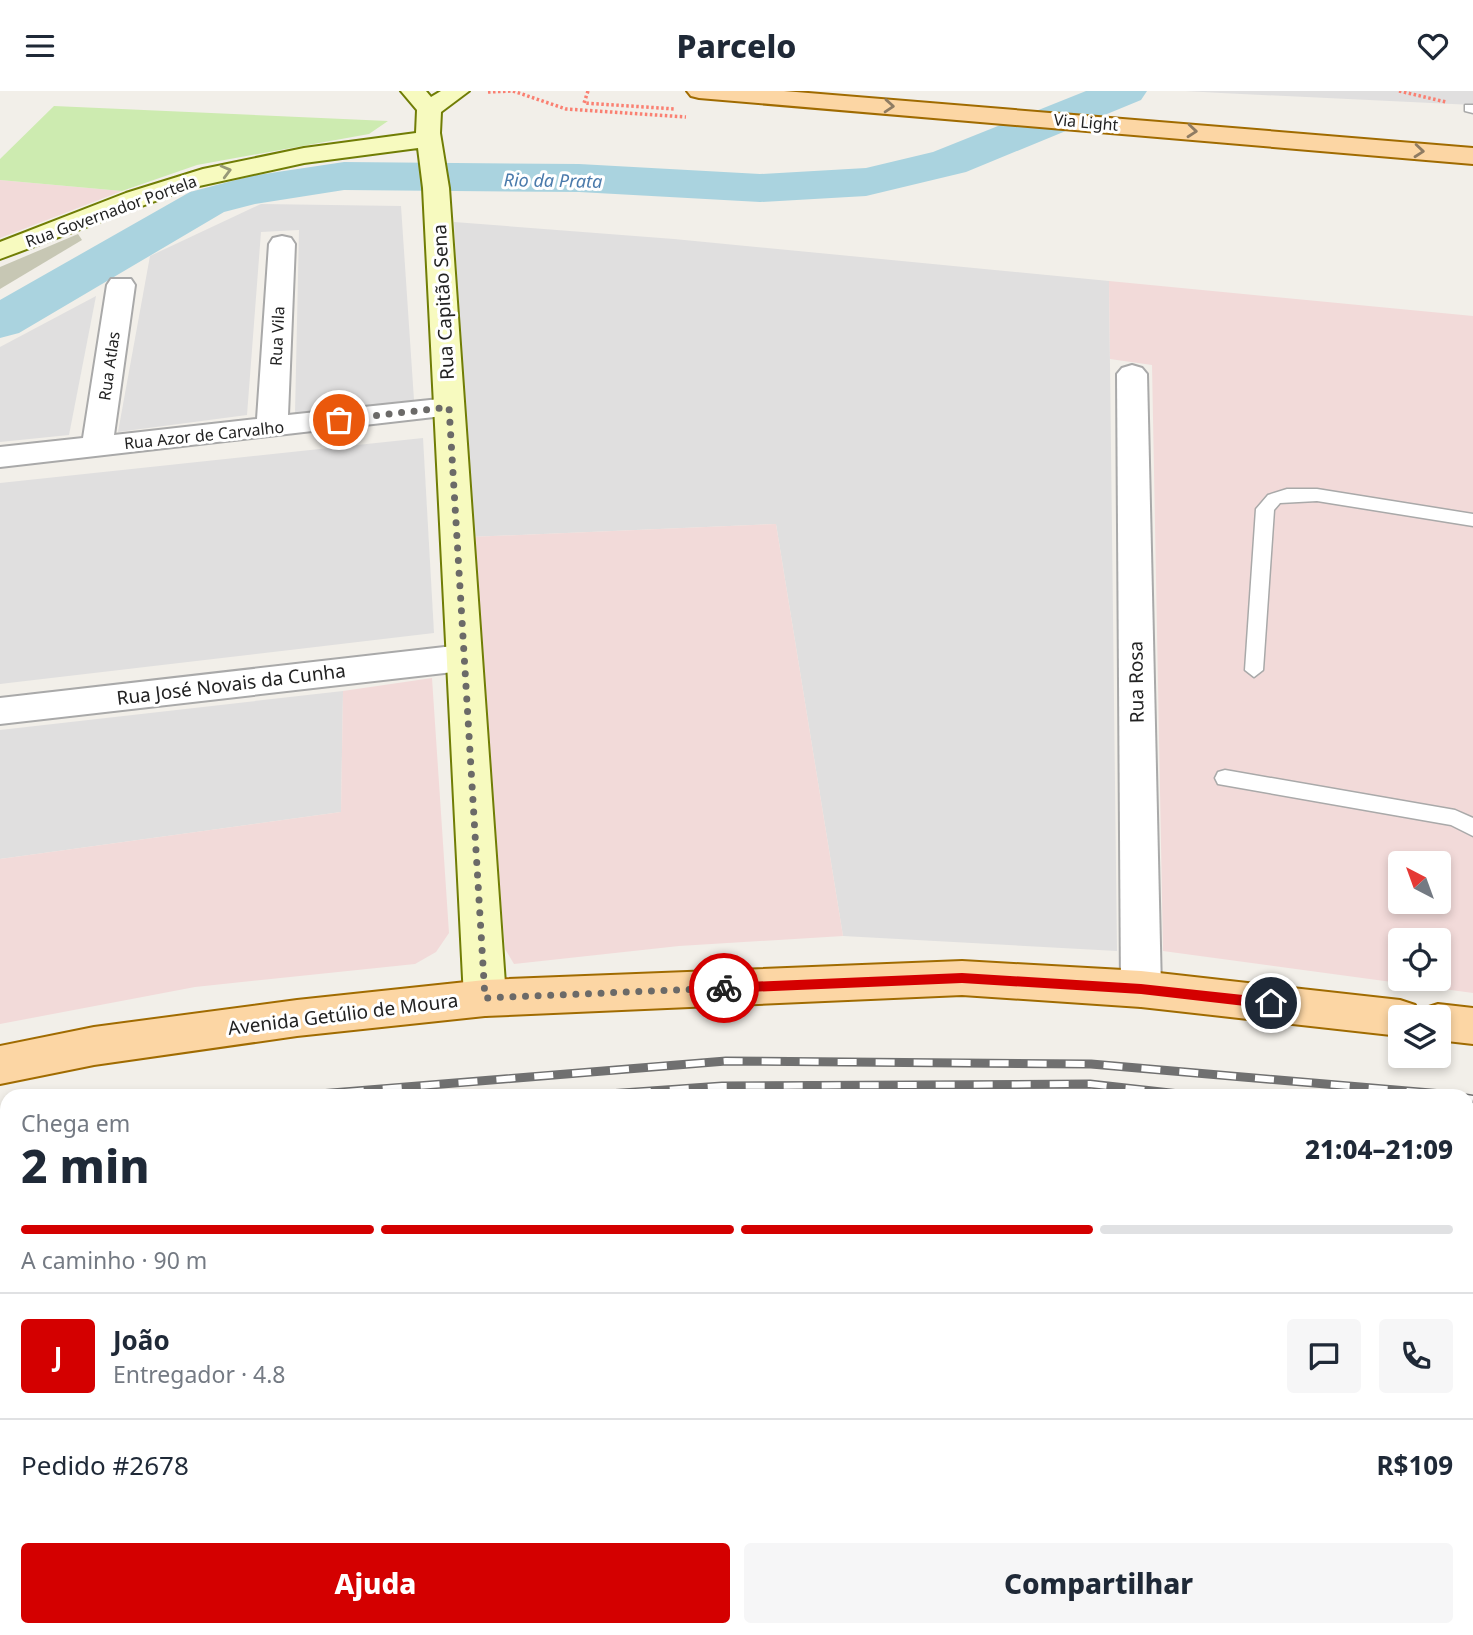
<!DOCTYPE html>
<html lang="pt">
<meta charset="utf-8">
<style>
:root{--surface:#fff;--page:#f6f6f7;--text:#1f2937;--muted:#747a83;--line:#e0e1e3;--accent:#d40000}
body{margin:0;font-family:"Noto Sans",sans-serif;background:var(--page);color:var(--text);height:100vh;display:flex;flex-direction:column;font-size:26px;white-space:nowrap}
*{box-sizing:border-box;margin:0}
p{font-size:23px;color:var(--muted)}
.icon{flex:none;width:38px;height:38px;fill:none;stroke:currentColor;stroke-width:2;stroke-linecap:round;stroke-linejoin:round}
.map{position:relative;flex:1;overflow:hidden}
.details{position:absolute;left:0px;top:998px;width:1474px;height:548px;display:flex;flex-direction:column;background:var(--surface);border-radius:21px 21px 0 0;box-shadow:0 4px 10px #0003}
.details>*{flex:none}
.needle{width:46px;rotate:319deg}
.fabs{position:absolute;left:1388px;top:760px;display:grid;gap:14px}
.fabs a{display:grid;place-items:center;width:63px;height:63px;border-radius:7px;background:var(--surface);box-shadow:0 4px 10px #0003;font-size:35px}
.pin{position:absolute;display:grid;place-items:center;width:60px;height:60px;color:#fff;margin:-30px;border:4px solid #fff;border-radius:50%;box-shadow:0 2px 7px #0007}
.courier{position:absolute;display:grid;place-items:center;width:70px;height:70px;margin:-35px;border:5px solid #d40000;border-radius:50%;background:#fff;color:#222;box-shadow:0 2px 9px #0007}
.head em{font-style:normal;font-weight:800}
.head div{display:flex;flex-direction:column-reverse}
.head{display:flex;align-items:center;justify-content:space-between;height:119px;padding:0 21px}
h1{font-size:46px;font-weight:800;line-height:52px}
.bar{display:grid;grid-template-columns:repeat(4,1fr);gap:10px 7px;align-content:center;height:84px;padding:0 21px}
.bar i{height:9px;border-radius:5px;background:var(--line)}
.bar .on{background:var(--accent)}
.bar p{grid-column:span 4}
.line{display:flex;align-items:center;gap:18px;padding:0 21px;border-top:2px solid var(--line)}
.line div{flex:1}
.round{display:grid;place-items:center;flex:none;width:74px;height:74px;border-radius:7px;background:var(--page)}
.button{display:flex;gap:14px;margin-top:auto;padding:14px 21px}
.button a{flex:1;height:80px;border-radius:7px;background:var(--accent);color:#fff;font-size:28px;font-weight:800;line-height:80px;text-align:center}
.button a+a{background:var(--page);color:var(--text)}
header{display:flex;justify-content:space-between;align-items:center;height:91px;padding:0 21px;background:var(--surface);font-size:32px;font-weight:800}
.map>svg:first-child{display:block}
.residential{fill:#e0dfdf}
.commercial{fill:#f2dad9;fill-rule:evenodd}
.construction{fill:#c7c7b4}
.grass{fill:#cdebb0}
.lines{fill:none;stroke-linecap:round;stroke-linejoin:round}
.river{fill:#aad3df;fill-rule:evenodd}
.lane-casing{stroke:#a9a9a9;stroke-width:3}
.street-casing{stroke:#a9a9a9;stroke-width:4}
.secondary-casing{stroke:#707d05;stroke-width:4}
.primary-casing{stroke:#a06b00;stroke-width:4}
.path{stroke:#fa8072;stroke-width:3.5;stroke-dasharray:2.5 2.5;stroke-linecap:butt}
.lane{fill:#fff;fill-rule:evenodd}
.street{fill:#fff;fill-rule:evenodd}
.secondary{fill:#f7fabf;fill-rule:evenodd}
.primary{fill:#fcd6a4;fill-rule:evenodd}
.rail-casing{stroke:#707070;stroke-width:9}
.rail{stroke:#fff;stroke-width:6;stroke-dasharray:19;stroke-linecap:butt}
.oneway{stroke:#8f7c63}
.oneway2{stroke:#979978}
.route{fill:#d40000}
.done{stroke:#6b6a68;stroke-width:7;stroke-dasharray:0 12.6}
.labels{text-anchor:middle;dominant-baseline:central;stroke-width:6;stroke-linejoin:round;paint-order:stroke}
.far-street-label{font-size:16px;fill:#222;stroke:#fff}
.far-water-label{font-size:18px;font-style:italic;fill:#4a7aab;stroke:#fff}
.street-label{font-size:19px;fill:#222;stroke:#fff}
</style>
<header><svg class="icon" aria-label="menu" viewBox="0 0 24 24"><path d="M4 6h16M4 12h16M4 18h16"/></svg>Parcelo<svg class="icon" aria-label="heart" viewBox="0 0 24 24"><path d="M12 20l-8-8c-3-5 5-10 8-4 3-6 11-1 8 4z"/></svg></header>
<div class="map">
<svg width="1473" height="1544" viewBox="0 0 1473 1544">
<rect width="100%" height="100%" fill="#f2efe9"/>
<g class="residential">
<polygon points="1185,0 1473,0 1473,14 1221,2"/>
<polygon points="261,113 401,115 414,309 295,323 299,139 261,141 247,324 118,341 150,165"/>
<polygon points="454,131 674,148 1109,190 1117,860 843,845 776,433 470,446"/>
<polygon points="96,205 69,344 0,351 0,256"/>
<polygon points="423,347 434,542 0,593 0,392"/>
<polygon points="343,600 341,721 0,768 0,639"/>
</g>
<g class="commercial">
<polygon points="0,89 122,100 0,147"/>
<path d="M1109,190L1473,225V902L1163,860L1152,274L1110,268ZM1400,772H1438V810H1400ZM1400,849H1438V887H1400Z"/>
<polygon points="776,433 843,845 679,855 514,873 505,858 470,446"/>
<polygon points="432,587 449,842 436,861 415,873 195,896 0,933 0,768 341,721 343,600"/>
</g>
<polygon class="construction" points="78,143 82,149 0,198 0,176"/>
<polygon class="grass" points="54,15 388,30 369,43 197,74 122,100 0,89 0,68"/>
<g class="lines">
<polygon class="river" points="1086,0 1147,0 1141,9 966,81 866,105 760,111 579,101 344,99 255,113 224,121 19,242 0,247 0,209 190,101 251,85 344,71 579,73 760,83 866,77 933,61"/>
<g class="lane-casing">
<g id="lane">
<polygon points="1465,14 1473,14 1473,22 1465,20"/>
<polygon points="1287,398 1317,398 1473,423 1473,435 1317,410 1280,412 1274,419 1263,579 1254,586 1245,579 1256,418 1268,404"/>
<polygon points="1225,679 1455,719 1473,727 1473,745 1451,734 1218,693 1215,687 1218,681"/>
<polygon points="1038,1538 1067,1538 1068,1544 1038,1544"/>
<polygon points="1395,1538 1424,1538 1425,1544 1395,1544"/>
</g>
</g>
<g class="street-casing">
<g id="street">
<polygon points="282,145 291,147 295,153 288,324 449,307 460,309 464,316 460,323 0,376 0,356 83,347 107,194 111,188 131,188 135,194 114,344 257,328 269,153 273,147"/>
<polygon points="1132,274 1142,277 1147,283 1161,898 1155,910 1141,916 1127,910 1121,898 1117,283 1122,277"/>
<polygon points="462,554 474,558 479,567 474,576 462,580 0,633 0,607"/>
<polygon points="315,1538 369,1538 370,1544 316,1544"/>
</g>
</g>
<g class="secondary-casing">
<g id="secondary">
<polygon points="401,0 426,0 431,6 441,0 469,0 441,21 440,42 449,97 506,907 500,920 485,925 470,920 464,907 423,97 418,57 304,72 190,97 0,168 0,151 126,102 203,78 304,57 416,42 417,19"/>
<polygon points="1466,1149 1473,1150 1473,1194 1466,1193"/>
<polygon points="7,1166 7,1212 0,1214 0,1168"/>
</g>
</g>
<g class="primary-casing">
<g id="primary">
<polygon points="687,0 784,0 1473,57 1473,73 699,7 691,5"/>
<polygon points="962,870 1141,880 1400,909 1415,914 1420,925 1423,918 1438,913 1473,917 1473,953 1438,949 1438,926 1400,926 1400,945 1141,916 962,904 485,925 297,945 94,974 0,993 0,955 94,936 297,909 485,889"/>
</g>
</g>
<g class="path">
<polyline points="588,0 584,12 675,18"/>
<polyline points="1399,0 1446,11"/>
<polyline points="488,1 513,0 566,18 686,26"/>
</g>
<use href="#lane" class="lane"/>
<use href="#street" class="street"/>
<use href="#secondary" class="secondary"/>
<use href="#primary" class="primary"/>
<g class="rail-casing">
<g id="rail">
<polyline points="307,1004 726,970 1091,973 1454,1004"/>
<polyline points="594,1004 722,995 1090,993 1188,1004"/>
<polyline points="1466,1007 1473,1008"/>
<polyline points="1466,1037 1473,1039"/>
<polyline points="0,1064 7,1063"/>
<polyline points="0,1083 7,1082"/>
</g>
</g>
<use href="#rail" class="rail"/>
</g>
<defs><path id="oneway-chevron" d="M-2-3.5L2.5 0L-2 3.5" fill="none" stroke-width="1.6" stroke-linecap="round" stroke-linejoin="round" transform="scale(1.75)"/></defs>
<g class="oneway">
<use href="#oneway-chevron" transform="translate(889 15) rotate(4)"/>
<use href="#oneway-chevron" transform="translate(1192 40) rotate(5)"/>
<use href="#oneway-chevron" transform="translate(1419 60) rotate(5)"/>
</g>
<use class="oneway2" href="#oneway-chevron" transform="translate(226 80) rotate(-15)"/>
<polygon class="route" points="962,882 1141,893 1271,907 1277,912 1271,918 1141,903 962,892 724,902 718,897 724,892"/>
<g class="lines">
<polyline class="done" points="339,329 449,316 485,907 724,897"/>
</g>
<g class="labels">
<g class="far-street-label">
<text transform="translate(1086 31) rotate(5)">Via Light</text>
<text transform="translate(111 120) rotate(-20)">Rua Governador Portela</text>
<text transform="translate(277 245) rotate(-87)">Rua Vila</text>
<text transform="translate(109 275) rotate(-82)">Rua Atlas</text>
<text transform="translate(204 344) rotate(-6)">Rua Azor de Carvalho</text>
</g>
<g class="far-water-label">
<text transform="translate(553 89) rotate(1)">Rio da Prata</text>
</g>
<g class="street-label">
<text transform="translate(443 211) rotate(-93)">Rua Capitão Sena</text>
<text transform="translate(1136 591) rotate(-91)">Rua Rosa</text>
<text transform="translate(231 593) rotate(-7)">Rua José Novais da Cunha</text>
<text transform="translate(343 923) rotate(-7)">Avenida Getúlio de Moura</text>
</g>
</g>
</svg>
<div class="fabs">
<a><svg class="needle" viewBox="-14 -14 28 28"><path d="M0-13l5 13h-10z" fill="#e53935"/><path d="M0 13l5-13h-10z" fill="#747a83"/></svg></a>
<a><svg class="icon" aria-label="locate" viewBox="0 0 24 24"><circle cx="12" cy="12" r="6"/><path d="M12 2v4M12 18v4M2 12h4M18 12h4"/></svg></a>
<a><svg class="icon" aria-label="layers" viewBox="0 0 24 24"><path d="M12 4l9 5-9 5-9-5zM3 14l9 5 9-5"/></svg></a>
</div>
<div class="pin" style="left:339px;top:329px;background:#ea580c"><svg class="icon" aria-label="bag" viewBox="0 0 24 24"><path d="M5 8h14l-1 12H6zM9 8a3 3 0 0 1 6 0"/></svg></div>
<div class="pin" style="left:1271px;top:912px;background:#1f2937"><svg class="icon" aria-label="home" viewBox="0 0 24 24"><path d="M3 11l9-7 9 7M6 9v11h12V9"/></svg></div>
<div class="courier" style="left:724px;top:897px"><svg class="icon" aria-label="bike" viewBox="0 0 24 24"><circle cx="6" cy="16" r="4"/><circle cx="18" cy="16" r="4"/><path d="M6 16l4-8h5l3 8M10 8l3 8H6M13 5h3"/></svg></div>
<section class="details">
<div class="head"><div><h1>2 min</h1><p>Chega em</p></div><em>21:04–21:09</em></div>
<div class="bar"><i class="on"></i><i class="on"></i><i class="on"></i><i></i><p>A caminho · 90 m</p></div>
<div class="line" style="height:126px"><b class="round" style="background:var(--accent);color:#fff">J</b><div><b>João</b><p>Entregador · 4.8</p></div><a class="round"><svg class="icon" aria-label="chat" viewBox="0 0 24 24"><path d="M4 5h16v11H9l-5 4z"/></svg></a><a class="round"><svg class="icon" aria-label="phone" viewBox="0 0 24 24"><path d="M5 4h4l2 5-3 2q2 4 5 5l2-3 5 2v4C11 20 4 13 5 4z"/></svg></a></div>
<div class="line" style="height:91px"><div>Pedido #2678</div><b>R$109</b></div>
<div class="button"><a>Ajuda</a><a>Compartilhar</a></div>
</section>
</div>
